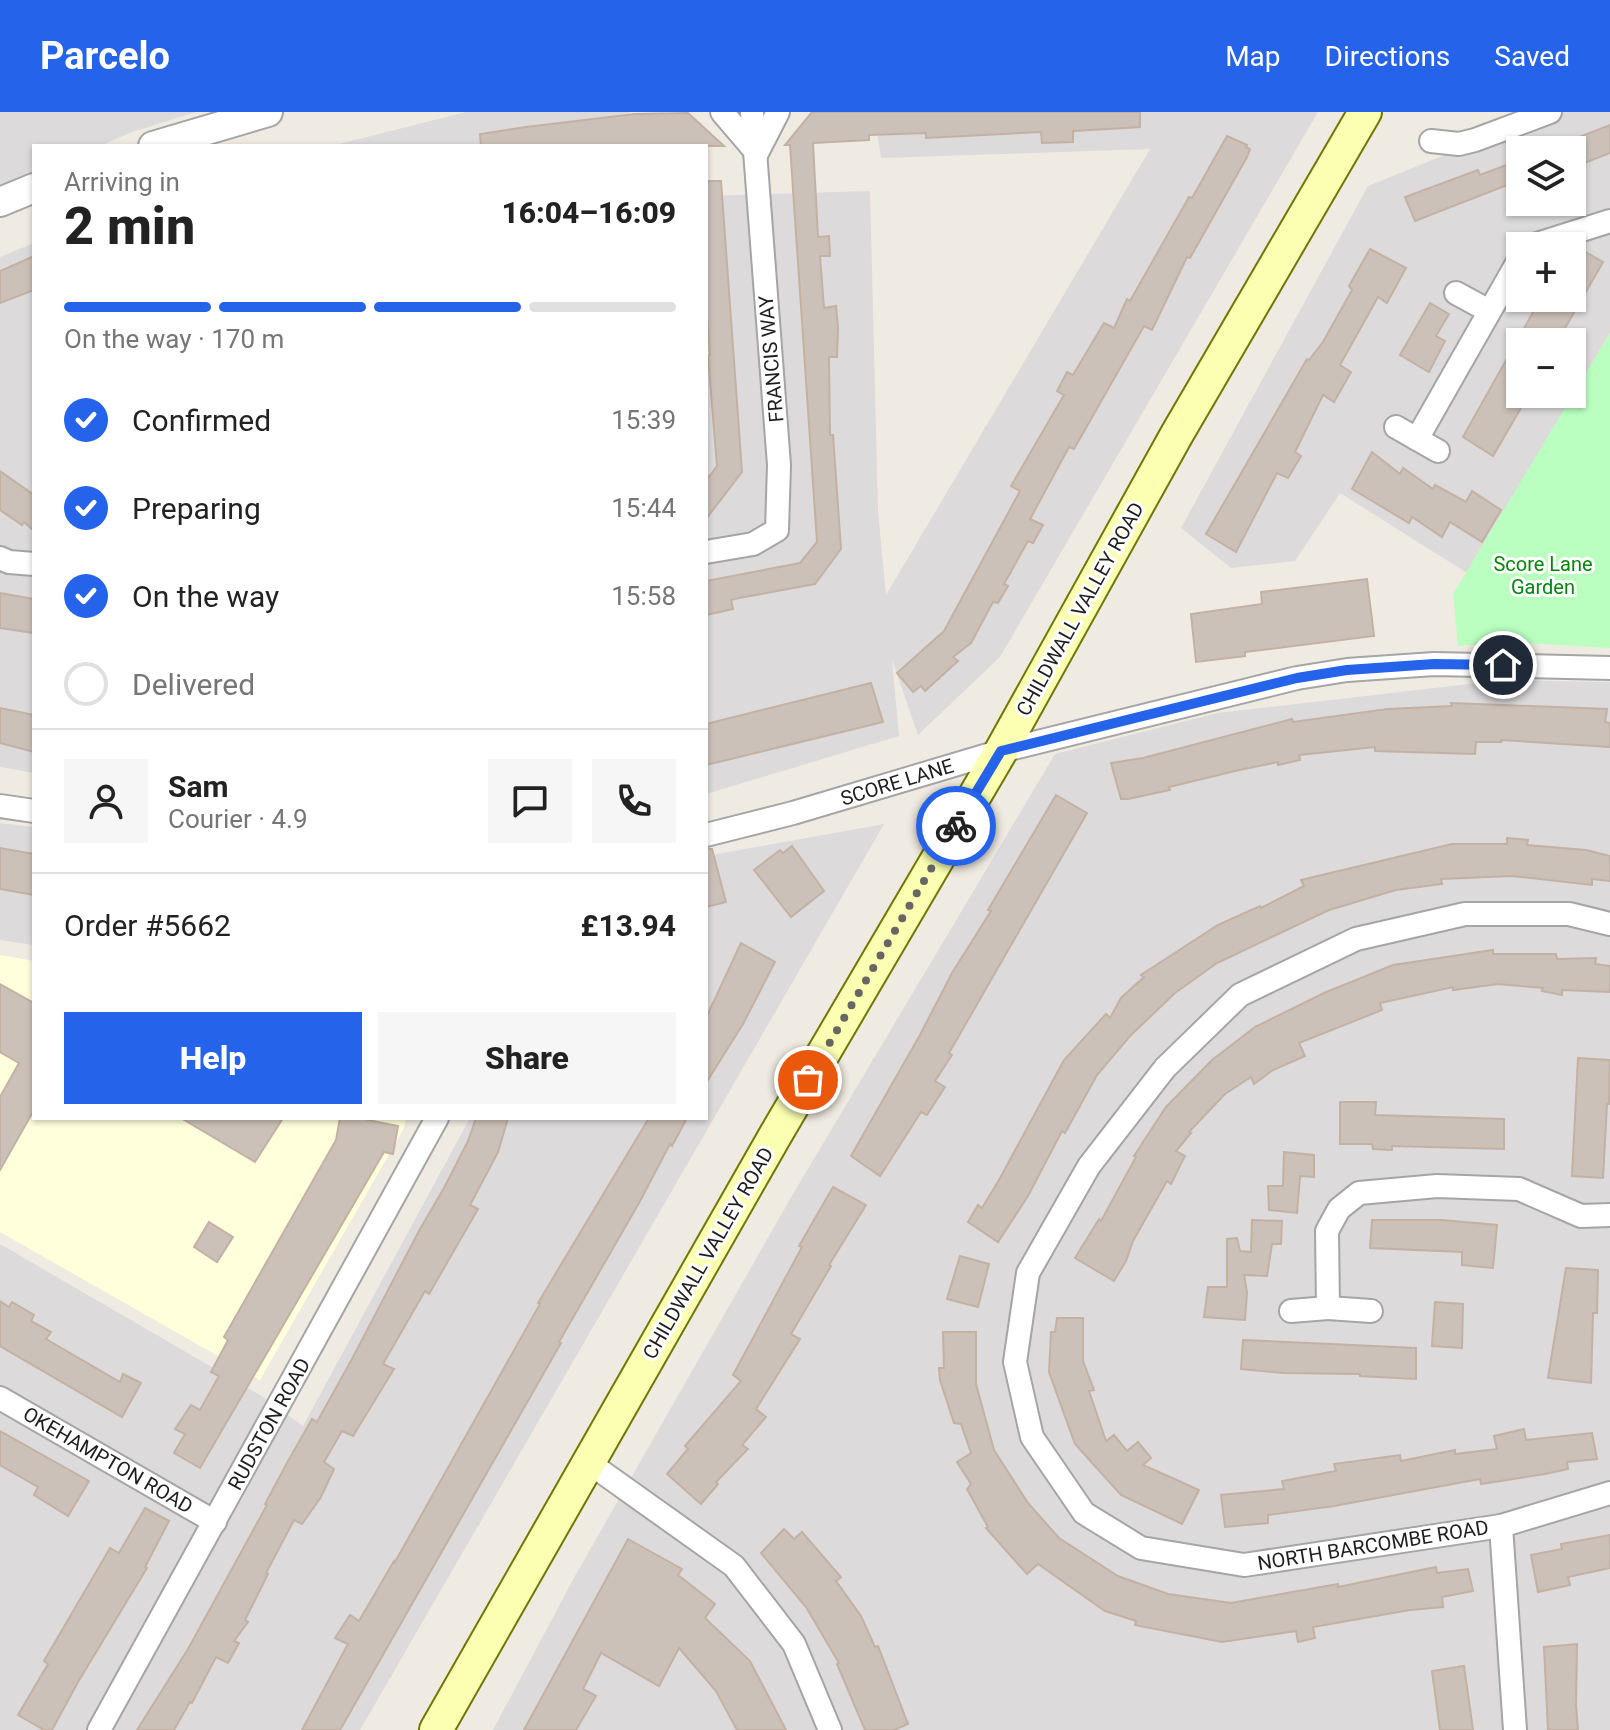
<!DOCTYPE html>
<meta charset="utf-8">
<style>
:root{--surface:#fff;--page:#f6f6f6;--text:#222;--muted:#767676;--line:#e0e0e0;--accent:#2563eb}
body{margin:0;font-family:Roboto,sans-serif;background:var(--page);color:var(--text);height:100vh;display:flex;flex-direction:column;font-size:30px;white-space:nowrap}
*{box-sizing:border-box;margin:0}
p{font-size:26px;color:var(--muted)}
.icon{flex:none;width:44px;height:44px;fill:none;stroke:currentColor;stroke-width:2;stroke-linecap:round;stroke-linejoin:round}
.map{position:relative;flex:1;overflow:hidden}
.details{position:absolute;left:32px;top:32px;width:676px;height:976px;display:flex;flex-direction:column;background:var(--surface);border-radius:0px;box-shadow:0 2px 6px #0004}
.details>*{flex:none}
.controls{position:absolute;left:1506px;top:24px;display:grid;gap:16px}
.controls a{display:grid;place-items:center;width:80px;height:80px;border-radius:0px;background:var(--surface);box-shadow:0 2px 6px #0004;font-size:40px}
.pin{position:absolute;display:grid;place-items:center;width:68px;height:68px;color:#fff;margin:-34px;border:4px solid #fff;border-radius:50%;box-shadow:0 2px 8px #0007}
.courier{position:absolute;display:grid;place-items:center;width:80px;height:80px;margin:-40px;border:6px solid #2563eb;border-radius:50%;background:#fff;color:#222;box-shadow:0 2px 10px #0007}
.summary em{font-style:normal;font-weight:800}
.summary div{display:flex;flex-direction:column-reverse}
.summary{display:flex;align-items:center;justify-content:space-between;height:136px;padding:0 32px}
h1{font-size:52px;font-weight:800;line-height:60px}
.bar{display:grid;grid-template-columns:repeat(4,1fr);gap:12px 8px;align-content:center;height:96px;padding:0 32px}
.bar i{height:10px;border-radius:6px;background:var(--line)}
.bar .current{background:var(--accent)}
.bar p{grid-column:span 4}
.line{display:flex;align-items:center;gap:20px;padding:0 32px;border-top:2px solid var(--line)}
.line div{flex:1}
.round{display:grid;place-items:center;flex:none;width:84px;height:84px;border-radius:0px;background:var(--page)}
ol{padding:0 32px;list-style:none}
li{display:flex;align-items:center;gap:24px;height:88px}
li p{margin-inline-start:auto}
li .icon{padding:8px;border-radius:50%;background:var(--accent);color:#fff;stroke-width:4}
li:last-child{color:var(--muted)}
li i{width:44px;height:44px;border:4px solid var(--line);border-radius:50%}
.primary-button{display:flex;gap:16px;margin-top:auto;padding:16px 32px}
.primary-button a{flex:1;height:92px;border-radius:0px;background:var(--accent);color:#fff;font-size:32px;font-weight:800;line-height:92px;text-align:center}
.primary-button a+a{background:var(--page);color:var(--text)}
header{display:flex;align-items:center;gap:48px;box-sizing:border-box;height:112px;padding:0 40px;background:var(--accent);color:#fff}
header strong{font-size:38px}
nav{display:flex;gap:44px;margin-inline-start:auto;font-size:28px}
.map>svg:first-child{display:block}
.residential{fill:#dcdada;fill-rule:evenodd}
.education{fill:#ffffdc}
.park{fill:#baffc0}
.building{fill:#ccc1b8;stroke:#c3b1a3;stroke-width:2}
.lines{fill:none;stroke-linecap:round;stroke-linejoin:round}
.minor-casing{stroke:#a5a5a5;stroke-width:26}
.tertiary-casing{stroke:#a5a5a5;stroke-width:32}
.secondary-casing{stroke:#6c7900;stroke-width:36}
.minor{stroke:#fff;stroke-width:22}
.tertiary{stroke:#fff;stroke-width:28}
.secondary{stroke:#fbffb1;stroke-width:32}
.done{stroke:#686663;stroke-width:8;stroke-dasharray:0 14.4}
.route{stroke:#2563eb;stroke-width:10}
.labels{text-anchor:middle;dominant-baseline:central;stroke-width:6;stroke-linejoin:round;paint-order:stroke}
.street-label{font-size:20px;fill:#1e1e1e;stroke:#fff}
.park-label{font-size:20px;fill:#01870b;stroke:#fff}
</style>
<header>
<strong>Parcelo</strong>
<nav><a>Map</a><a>Directions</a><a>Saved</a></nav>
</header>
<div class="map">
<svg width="1610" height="1618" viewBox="0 0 1610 1618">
<rect width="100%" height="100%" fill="#f0ebe2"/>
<g class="residential">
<polygon points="0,0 196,0 132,20 100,34 34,34 34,64 0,80"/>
<polygon points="466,0 629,0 632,34 331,34"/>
<polygon points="874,0 1318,0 1000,545 918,623 892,548 899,624 706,682 706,84 870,79 878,399 886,483 1150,37 881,46"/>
<path d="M1551,0H1610V221L1467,461L1340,381L1295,449L1231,456L1181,416L1368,74ZM1520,38H1572V90H1520ZM1520,134H1572V186H1520ZM1520,230H1572V282H1520Z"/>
<polygon points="34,131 34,661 0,655 0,145"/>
<polygon points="1504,568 1610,570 1610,1618 493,1618 575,1464 793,1082 1055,642 1218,601"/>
<polygon points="0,711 34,715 34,833 0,828"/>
<polygon points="884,712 360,1618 0,1618 0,1132 260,1283 303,1314 470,1006 706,1006 706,744"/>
</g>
<polygon class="education" points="0,843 34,849 34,1006 406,1006 404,1016 260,1268 0,1120"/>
<polygon class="park" points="1610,221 1610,536 1508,530 1458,534 1453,482"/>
<g class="building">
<polygon points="812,0 1140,0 1140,15 1073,19 1073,30 1042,31 1041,20 926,26 926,21 869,23 869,28 813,31 818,125 829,124 830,144 820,144 824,196 836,194 838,216 837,245 829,245 830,323 833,323 841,437 815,472 739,486 731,488 733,497 706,503 706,469 800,451 817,430 790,33 785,33"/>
<polygon points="688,1 724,34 481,34 480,22 526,15 635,2"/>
<polygon points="1610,13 1610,41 1572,56 1572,28"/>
<polygon points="1227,24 1247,33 1246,35 1250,37 1247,45 1190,146 1187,145 1152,218 1144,214 1074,337 1069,335 1030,407 1043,413 1033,431 1028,429 1004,472 1008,474 998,491 993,490 971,531 953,545 958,549 925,579 921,574 913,580 897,561 944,519 1020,379 1011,374 1064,283 1057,279 1067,260 1073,263 1104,211 1114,216 1127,187 1130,189 1189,85 1192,86"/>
<polygon points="1520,48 1520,68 1415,109 1405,85 1478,58 1480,63"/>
<polygon points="706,69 721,69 742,360 706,407 706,369 717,354 708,244 710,243 706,189"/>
<polygon points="1370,137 1406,156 1387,191 1378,185 1340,253 1351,260 1334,290 1323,283 1295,340 1301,344 1288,366 1277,361 1236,440 1206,422 1307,247 1309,248 1323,230 1352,178 1349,174"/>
<polygon points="1584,139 1603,150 1557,230 1520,230 1520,282 1529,282 1493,344 1463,325 1541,186 1572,186 1572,158"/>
<polygon points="34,144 34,178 0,191 0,159"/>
<polygon points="1430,191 1449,202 1436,224 1445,229 1429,260 1400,243"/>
<polygon points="1372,340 1400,362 1403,356 1433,377 1435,373 1466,390 1472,379 1501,398 1482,430 1450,410 1442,425 1412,405 1409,411 1352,377"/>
<polygon points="0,359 34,383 34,419 24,410 22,413 0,398"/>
<polygon points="1367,467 1374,524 1245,540 1245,544 1196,550 1191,502 1262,492 1261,480"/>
<polygon points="0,481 34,487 34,521 0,516"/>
<polygon points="871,571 883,610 706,653 706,612"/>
<polygon points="1451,591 1607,597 1605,610 1610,611 1610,635 1501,628 1501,630 1476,630 1475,642 1375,639 1375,635 1299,643 1300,648 1278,653 1278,650 1235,659 1169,675 1170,678 1128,687 1121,687 1111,651 1143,646 1292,607 1293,610 1388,597 1452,594"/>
<polygon points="0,596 34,603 34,640 0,631"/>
<polygon points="1056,683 1087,701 949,941 952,943 935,969 945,975 927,1003 921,1000 880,1064 851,1044 920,923 952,861 991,799 988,798"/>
<polygon points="1507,726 1528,728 1527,733 1586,738 1610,744 1610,769 1592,767 1592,773 1512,764 1441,767 1442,772 1396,778 1329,798 1217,851 1175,881 1130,924 1097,963 1065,1021 1062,1019 1028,1084 998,1130 968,1110 978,1093 982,1096 999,1068 1064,948 1106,902 1110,906 1121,886 1144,865 1141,863 1218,813 1260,794 1261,796 1304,774 1301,768 1452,732 1507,732"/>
<polygon points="792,734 824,779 791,805 754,758 780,738 783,741"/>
<polygon points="0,736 34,742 34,783 0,777"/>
<polygon points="706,737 712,737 726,790 706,795"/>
<polygon points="741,831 775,850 743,912 706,971 706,906"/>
<polygon points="1493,838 1493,842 1556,842 1557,847 1596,846 1595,852 1610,854 1610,880 1562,878 1562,883 1542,879 1543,876 1498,872 1453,878 1453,875 1380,891 1382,898 1299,931 1305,944 1273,958 1254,972 1251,965 1225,982 1189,1020 1191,1021 1176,1039 1185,1044 1171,1072 1167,1069 1133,1129 1126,1149 1114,1169 1075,1146 1099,1107 1101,1109 1136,1045 1134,1044 1166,995 1212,948 1255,915 1324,881 1393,853"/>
<polygon points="0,872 34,891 34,998 0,1058 0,985 19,951 0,940"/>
<polygon points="1578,946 1610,948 1609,992 1607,992 1603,1066 1572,1064"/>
<polygon points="1340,990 1376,990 1375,1003 1504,1007 1504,1037 1392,1034 1392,1038 1373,1037 1372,1032 1340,1032"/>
<polygon points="181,1006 283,1006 255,1050"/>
<polygon points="340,1006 369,1006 368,1008 398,1014 393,1042 384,1040 200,1356 174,1341 185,1322 175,1317 191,1293 200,1298 219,1264 211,1260 228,1228 224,1225 336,1028"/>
<polygon points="476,1006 508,1006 498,1040 470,1093 478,1097 429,1182 425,1179 383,1252 394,1257 353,1324 342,1319 324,1350 334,1357 321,1385 302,1412 294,1408 266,1461 268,1462 245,1508 248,1510 234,1529 239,1531 228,1551 216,1545 192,1591 190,1590 174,1618 137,1618 188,1537 267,1393 265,1392 287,1351 312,1307 317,1310 352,1247 420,1117 444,1076 468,1029"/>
<polygon points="649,1006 687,1006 672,1034 670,1032 639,1091 559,1230 561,1231 340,1618 302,1618 348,1532 335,1526 350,1503 359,1509 394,1449 395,1450 540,1192 538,1191"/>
<polygon points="1284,1040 1314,1043 1314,1065 1300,1064 1297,1101 1269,1098 1268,1074 1283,1074"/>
<polygon points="833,1075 866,1093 829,1153 831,1154 791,1222 800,1227 756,1297 766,1305 742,1333 748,1337 716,1370 718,1372 701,1392 667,1362 688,1337 685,1334 741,1269 733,1263 802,1135 799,1134"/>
<polygon points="1252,1108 1282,1109 1281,1132 1272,1132 1267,1164 1244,1163 1247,1180 1245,1208 1204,1205 1208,1175 1227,1175 1227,1127 1237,1126 1240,1139 1251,1140"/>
<polygon points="1372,1108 1442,1108 1497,1113 1493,1156 1462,1153 1462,1140 1370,1136"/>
<polygon points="209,1110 233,1125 217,1150 194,1135"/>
<polygon points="960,1144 989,1152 978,1195 947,1187"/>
<polygon points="1566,1156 1598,1158 1597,1201 1593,1201 1591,1271 1548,1266"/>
<polygon points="0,1189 9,1195 12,1190 34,1203 31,1209 51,1220 46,1227 120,1270 123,1262 141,1271 122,1305 0,1234"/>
<polygon points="1435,1190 1463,1192 1462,1236 1432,1234"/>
<polygon points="1057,1206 1083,1206 1083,1249 1094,1278 1089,1279 1106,1329 1114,1323 1127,1339 1138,1330 1151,1346 1143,1353 1199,1378 1182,1412 1121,1383 1075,1332 1049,1260 1051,1220 1055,1220"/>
<polygon points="943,1220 976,1220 976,1272 994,1338 1028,1391 1059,1426 1118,1464 1168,1482 1231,1491 1338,1472 1338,1475 1436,1455 1437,1461 1468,1457 1473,1479 1442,1485 1443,1495 1410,1498 1313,1515 1315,1526 1298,1530 1296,1519 1222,1530 1135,1513 1136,1509 1105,1499 1038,1452 1027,1462 986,1416 988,1415 967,1377 971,1372 957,1350 971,1341 961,1312 954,1311 940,1268 939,1256 944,1256"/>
<polygon points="1243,1228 1416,1236 1416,1267 1360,1264 1360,1262 1283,1261 1241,1257"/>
<polygon points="1524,1317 1526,1328 1592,1321 1597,1347 1567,1350 1568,1357 1545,1362 1481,1372 1480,1367 1334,1394 1268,1403 1268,1411 1225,1415 1221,1383 1284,1377 1282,1369 1336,1359 1334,1352 1400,1343 1401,1349 1455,1338 1455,1342 1497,1337 1494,1324"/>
<polygon points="0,1319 89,1369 68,1404 34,1383 38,1375 0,1353"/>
<polygon points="145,1396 169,1409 145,1455 147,1456 78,1570 52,1618 44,1618 18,1603 48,1552 44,1549 110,1436 119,1441"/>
<polygon points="784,1417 794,1427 802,1420 841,1465 836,1469 861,1504 875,1535 878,1534 908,1612 894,1618 865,1618 837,1552 839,1551 806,1495 761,1441"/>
<polygon points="1610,1423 1610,1456 1568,1465 1570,1473 1538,1480 1531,1443 1562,1437 1561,1432"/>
<polygon points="628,1427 682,1457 678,1463 715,1492 705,1506 750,1549 786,1618 737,1618 716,1579 679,1536 659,1574 601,1541 583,1577 596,1584 576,1618 524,1618"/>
<polygon points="1577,1532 1576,1593 1578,1618 1548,1618 1544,1535"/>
<polygon points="1464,1554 1473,1618 1440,1618 1432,1559"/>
</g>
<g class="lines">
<g class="minor-casing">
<g id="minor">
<polyline points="722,0 757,41 778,0"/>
<polyline points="1431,29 1459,32 1475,28 1550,0"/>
<polyline points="1531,134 1610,109"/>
<polyline points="1456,181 1489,199"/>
<polyline points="1396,315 1438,339"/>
<polyline points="1417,327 1520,146"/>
<polyline points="706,440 753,432 777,418 779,353 752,0"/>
<polyline points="0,446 9,450 34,452"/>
<polyline points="0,694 34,699"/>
<polyline points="706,723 793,701 1001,639 1297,566 1347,558 1434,552 1610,556"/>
<polyline points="1610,812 1569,802 1465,802 1356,827 1240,883 1165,956 1089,1054 1028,1161 1015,1250 1032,1325 1084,1401 1141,1436 1244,1453 1501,1414 1610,1381"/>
<polyline points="1291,1199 1328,1196"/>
<polyline points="1371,1199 1328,1196 1327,1119 1339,1097 1359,1081 1437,1074 1519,1077 1581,1104 1610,1103"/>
<polyline points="0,1286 215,1410"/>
<polyline points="588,1350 734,1454 794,1532 830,1618"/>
<polyline points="1501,1414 1515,1618"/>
<polyline points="99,1618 437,1006"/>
</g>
</g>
<g class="tertiary-casing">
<g id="tertiary">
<polyline points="153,34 268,0"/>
<polyline points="0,90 34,76"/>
</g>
</g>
<g class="secondary-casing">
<polyline id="secondary" points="436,1618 776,1022 1001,639 1177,322 1365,0"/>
</g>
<use href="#minor" class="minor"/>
<use href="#tertiary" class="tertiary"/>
<use href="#secondary" class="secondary"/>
</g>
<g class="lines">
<polyline class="done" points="808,968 956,714"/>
<polyline class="route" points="956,714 1001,639 1297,566 1347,558 1434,552 1503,553"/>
</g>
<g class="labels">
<g class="street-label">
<text transform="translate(771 247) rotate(-95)">FRANCIS WAY</text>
<text transform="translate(1080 497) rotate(-61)">CHILDWALL VALLEY ROAD</text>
<text transform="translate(897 670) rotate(-17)">SCORE LANE</text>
<text transform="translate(708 1141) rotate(-60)">CHILDWALL VALLEY ROAD</text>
<text transform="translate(269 1312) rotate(-61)">RUDSTON ROAD</text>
<text transform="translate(108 1348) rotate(30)">OKEHAMPTON ROAD</text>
<text transform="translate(1373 1433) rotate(-9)">NORTH BARCOMBE ROAD</text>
</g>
<g class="park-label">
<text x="1543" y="452">Score Lane<tspan x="1543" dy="23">Garden</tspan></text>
</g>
</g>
</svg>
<div class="controls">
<a><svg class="icon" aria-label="layers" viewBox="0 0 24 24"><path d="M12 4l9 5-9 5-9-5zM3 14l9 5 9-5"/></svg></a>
<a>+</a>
<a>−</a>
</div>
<div class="pin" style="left:808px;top:968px;background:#ea580c"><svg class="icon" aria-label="bag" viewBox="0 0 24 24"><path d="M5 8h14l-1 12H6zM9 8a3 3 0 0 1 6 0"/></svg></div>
<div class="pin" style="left:1503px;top:553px;background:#1f2937"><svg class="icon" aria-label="home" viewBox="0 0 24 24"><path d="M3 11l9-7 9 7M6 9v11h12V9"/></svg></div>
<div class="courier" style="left:956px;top:714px"><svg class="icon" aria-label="bike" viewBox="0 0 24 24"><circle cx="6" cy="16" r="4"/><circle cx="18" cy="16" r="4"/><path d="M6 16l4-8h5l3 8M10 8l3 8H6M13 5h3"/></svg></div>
<section class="details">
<div class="summary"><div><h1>2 min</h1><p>Arriving in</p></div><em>16:04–16:09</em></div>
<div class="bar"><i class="current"></i><i class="current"></i><i class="current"></i><i></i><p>On the way · 170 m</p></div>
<ol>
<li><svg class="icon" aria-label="check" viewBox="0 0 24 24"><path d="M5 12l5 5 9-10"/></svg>Confirmed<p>15:39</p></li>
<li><svg class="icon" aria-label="check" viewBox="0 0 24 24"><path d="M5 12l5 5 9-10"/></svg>Preparing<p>15:44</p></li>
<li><svg class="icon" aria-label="check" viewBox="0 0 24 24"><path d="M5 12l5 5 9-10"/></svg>On the way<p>15:58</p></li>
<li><i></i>Delivered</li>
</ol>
<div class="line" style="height:144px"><a class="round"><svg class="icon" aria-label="person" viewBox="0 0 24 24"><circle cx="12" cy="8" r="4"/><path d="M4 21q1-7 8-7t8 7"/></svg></a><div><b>Sam</b><p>Courier · 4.9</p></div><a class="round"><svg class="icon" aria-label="chat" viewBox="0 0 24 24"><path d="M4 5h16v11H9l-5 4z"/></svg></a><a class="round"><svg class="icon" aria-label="phone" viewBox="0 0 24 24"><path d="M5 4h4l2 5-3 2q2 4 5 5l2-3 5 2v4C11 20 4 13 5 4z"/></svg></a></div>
<div class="line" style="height:104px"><div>Order #5662</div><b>£13.94</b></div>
<div class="primary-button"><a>Help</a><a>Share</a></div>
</section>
</div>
